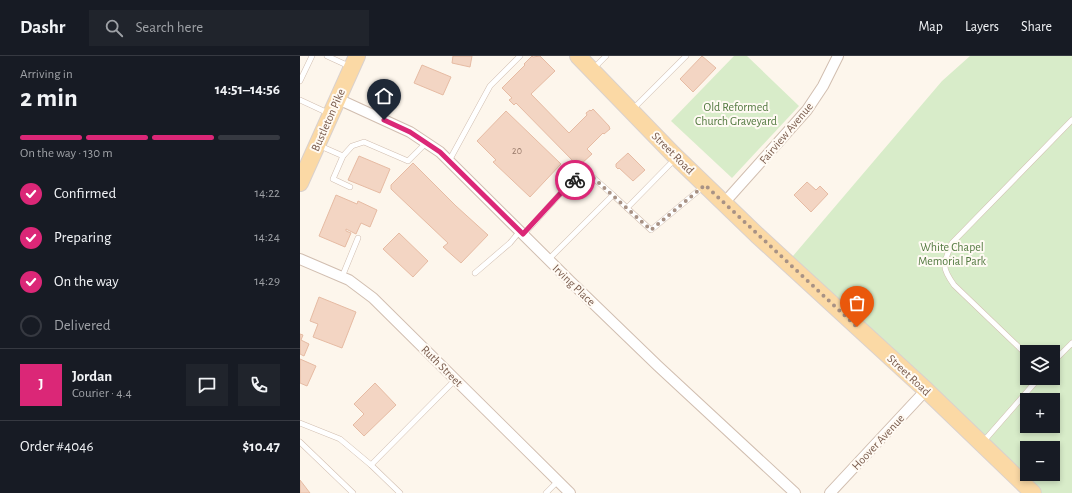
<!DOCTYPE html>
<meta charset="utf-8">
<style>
:root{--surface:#171b24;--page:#20242c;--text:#f1f3f6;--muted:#9ea1a6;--line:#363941;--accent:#db2777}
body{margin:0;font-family:"Alegreya Sans",sans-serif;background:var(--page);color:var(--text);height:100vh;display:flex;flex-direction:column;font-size:15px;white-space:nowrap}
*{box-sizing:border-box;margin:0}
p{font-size:13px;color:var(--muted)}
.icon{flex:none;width:22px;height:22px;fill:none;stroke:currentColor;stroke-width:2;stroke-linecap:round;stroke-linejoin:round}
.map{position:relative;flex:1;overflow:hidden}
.sheet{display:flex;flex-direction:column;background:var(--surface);width:300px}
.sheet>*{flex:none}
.buttons{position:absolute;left:720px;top:289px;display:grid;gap:8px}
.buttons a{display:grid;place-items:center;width:40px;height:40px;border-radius:0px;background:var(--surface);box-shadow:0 2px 6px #0003;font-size:20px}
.pin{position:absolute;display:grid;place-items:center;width:34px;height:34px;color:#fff;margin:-41px -17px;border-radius:50% 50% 50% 0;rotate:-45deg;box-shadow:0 0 4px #0007}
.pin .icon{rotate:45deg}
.courier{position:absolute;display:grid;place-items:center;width:40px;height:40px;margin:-20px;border:3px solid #db2777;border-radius:50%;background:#fff;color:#222;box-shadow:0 1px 5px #0007}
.headline em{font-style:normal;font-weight:700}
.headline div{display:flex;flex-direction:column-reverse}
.headline{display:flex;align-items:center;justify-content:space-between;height:68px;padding:0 20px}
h1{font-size:26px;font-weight:700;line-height:30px}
.bar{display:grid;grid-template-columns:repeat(4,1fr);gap:6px 4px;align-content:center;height:48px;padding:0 20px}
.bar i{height:5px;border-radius:3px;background:var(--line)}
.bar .active{background:var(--accent)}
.bar p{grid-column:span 4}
.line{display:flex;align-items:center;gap:10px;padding:0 20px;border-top:1px solid var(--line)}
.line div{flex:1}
.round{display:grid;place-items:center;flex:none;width:42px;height:42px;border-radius:0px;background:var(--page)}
ol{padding:0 20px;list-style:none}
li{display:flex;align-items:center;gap:12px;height:44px}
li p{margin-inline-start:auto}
li .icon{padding:4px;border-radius:50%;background:var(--accent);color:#fff;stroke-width:4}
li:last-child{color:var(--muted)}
li i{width:22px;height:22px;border:2px solid var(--line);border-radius:50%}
header{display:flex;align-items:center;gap:24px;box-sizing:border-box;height:56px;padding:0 20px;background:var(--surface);border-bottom:1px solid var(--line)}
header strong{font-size:19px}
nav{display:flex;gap:22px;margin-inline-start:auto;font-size:14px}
.search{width:280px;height:36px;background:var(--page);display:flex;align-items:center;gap:10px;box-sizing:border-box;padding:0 14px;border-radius:0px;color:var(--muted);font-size:15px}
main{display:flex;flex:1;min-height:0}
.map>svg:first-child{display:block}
.green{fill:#d8ecc9;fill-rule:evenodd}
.building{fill:#f3d5c3;stroke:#e6bba3}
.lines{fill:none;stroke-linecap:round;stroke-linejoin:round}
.service-casing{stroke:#d1beb0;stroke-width:6}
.minor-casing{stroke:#d1beb0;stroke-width:12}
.primary-casing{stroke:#dad1cd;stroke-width:18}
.service{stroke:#fff;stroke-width:5}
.minor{stroke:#fff;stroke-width:10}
.primary{stroke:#fbd9a5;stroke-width:16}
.done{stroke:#a89285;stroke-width:4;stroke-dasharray:0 7.2}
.route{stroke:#db2777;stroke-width:5}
.labels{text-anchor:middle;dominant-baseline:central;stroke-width:4;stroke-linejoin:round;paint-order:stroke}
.number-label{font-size:10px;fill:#987a6a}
.park-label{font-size:12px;fill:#537a41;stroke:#fffaf3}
.street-label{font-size:12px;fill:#7a5c4d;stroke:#fffaf3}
</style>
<header>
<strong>Dashr</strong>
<div class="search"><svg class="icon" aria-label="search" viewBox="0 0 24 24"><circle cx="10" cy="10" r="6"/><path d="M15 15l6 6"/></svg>Search here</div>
<nav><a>Map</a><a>Layers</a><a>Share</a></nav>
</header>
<main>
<section class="sheet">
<div class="headline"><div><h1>2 min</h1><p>Arriving in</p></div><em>14:51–14:56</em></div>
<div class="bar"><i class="active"></i><i class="active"></i><i class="active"></i><i></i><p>On the way · 130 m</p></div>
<ol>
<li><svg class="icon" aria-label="check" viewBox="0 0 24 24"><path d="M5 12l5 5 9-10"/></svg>Confirmed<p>14:22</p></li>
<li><svg class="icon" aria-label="check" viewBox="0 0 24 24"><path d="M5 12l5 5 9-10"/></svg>Preparing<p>14:24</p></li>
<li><svg class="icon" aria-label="check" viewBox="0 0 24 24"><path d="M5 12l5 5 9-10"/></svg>On the way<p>14:29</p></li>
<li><i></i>Delivered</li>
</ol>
<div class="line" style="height:72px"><b class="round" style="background:var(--accent);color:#fff">J</b><div><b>Jordan</b><p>Courier · 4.4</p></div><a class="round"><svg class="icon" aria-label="chat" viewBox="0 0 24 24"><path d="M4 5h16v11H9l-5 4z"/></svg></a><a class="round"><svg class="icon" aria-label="phone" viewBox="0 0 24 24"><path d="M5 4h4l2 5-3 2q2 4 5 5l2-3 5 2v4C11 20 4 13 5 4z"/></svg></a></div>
<div class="line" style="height:52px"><div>Order #4046</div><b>$10.47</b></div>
</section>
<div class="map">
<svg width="772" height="437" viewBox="0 0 772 437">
<rect width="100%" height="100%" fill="#fdf6ec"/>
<g class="green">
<polygon points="434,0 447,0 499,50 432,122 371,65"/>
<path d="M670,0H772V437H733L487,207L642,25ZM727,296H753V322H727ZM727,344H753V370H727ZM727,392H753V418H727Z"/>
</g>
<g class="building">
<polygon points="153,0 172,0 170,11 152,7"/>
<polygon points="232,0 233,1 240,0 255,15 231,38 269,77 287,59 286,57 290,54 291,55 293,53 309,70 310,73 304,78 303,77 287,93 292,98 281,108 277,104 274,106 216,47 214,49 209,44 212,42 202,32 225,9 224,8"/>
<polygon points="402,0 416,12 393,36 380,23"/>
<polygon points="122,9 151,21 143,39 114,27"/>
<polygon points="206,55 261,108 230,141 193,106 196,104 177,85"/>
<polygon points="328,97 345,114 333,125 319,112 318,113 316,111 316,108"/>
<polygon points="59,100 90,113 80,137 48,124"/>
<polygon points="113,107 156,150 188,179 161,207 143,191 148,187 91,133 91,129"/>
<polygon points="507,126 516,134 520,130 528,138 511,156 494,139"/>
<polygon points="36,139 57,148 58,145 77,154 70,171 61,167 56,178 46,173 46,175 51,177 45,191 19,180"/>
<polygon points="99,177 128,205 113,221 83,193"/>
<polygon points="19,241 56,256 42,292 13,281 18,268 10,265"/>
<polygon points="0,278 3,279 1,284 9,288 4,300 0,298"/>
<polygon points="0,303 16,310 7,330 0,327"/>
<polygon points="75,327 96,349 64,380 53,369 64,358 54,348"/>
<polygon points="0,424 10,437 0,437"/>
</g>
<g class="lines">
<g class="service-casing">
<g id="service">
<polyline points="27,0 51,11"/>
<polyline points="293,13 306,0"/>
<polyline points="0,25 12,0"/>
<polyline points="0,44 28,57"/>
<polyline points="333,53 386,0"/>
<polyline points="18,89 43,100 52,90 64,86 108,105 127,86"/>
<polyline points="43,100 33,123 50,131"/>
<polyline points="376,102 327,152 351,174 404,130"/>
<polyline points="149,105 190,30 220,0"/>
<polyline points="223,179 270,127 289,118 313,139"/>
<polyline points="248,204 313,139 327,152"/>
<polyline points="175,217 210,187 220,175"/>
<polyline points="42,221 58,182"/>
<path d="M727,299L654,229C641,211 643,208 652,187L772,64"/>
<polyline points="753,306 772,287"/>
<polyline points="0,367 40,383 71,409"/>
<polyline points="0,386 53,437"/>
<polyline points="683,386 739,322"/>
<polyline points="100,437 71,409 155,324"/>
<polyline points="246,437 258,425"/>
</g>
</g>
<g class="minor-casing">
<g id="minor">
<polyline points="38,43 110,76 140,96 270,225 358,310 495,437"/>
<polyline points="424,147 507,54 523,30 538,0"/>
<polyline points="0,203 49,224 73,242 270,437"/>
<polyline points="530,437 626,334"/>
</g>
</g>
<g class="primary-casing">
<g id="primary">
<polyline points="278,0 373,98 457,179 626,334 733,437"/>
<polyline points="0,127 57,0"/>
</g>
</g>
<use href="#service" class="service"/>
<use href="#minor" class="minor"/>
<use href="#primary" class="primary"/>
</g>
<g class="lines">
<polyline class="done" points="275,124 289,118 351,174 405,129 557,271"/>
<polyline class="route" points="84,64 110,76 140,96 223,178 270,127 275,124"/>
</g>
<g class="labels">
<g class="number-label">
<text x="217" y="95">20</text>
</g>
<g class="park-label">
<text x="436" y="51">Old Reformed<tspan x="436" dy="14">Church Graveyard</tspan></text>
<text x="652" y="191">White Chapel<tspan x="652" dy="14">Memorial Park</tspan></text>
</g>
<g class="street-label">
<text transform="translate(28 64) rotate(-66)">Bustleton Pike</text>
<text transform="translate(486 77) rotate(-50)">Fairview Avenue</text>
<text transform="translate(373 97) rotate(45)">Street Road</text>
<text transform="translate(274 229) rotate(44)">Irving Place</text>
<text transform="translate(142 310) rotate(45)">Ruth Street</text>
<text transform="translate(609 319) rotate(43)">Street Road</text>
<text transform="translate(578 386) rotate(-47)">Hoover Avenue</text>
</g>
</g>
</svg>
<div class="buttons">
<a><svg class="icon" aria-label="layers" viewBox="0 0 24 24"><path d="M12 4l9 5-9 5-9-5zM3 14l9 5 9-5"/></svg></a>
<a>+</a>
<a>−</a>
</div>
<div class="pin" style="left:557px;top:271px;background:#ea580c"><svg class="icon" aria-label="bag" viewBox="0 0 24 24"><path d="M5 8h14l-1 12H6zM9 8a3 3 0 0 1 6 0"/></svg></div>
<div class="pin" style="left:84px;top:64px;background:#1f2937"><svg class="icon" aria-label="home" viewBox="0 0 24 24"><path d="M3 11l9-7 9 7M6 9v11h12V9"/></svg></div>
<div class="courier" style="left:275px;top:124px"><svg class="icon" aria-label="bike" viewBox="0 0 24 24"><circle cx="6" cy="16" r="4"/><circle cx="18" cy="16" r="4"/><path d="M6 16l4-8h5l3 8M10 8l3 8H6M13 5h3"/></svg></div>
</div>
</main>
